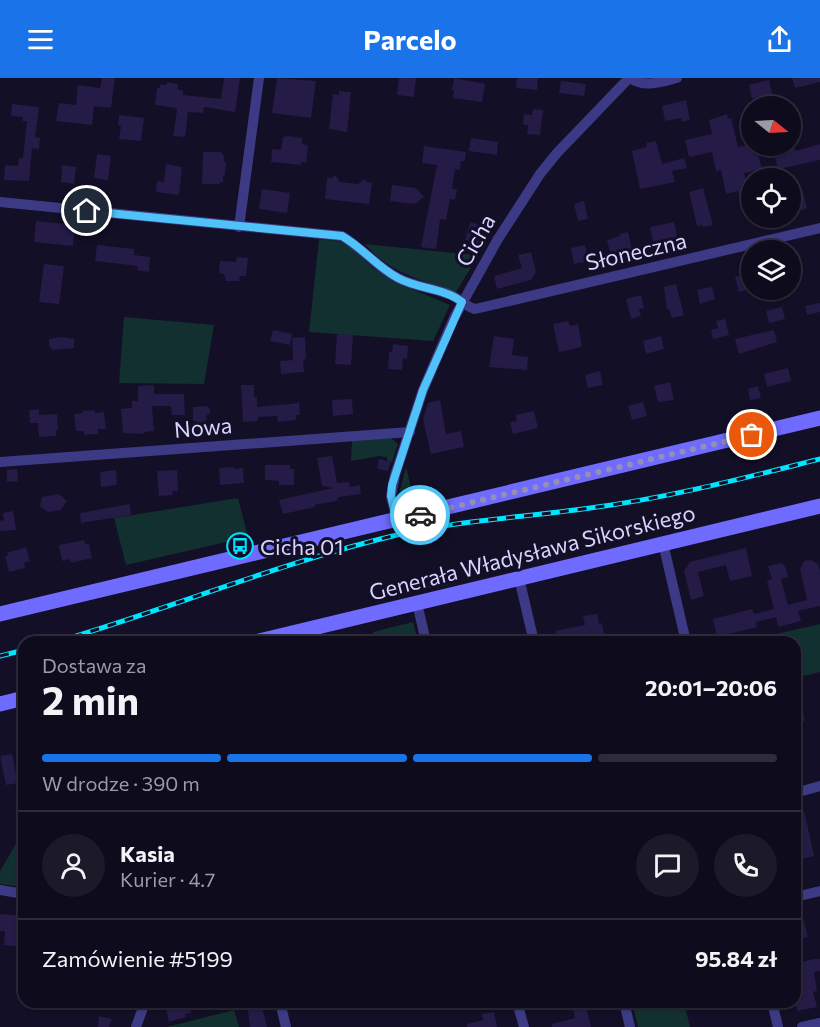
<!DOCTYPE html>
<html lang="pl">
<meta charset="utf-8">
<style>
:root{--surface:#0e0b1c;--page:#1c1929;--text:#f1f3f6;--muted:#9b9ba3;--line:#2e2b3b;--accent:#1a73e8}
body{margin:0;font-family:Commissioner,sans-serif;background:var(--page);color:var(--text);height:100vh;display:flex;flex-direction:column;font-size:22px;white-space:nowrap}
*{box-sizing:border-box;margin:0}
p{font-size:20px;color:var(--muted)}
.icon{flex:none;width:33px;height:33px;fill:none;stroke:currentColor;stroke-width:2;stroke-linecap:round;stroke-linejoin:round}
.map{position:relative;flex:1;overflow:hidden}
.sheet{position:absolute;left:18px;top:558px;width:783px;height:372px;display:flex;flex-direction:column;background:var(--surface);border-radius:18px;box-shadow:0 2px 4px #0004,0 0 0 2px var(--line)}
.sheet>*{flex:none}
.needle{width:39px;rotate:108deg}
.fabs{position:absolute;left:741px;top:18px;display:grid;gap:12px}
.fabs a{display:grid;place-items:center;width:60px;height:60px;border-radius:50%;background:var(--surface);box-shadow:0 2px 4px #0004,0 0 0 2px var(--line);font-size:30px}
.pin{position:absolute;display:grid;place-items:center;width:51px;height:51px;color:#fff;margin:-26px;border:3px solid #fff;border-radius:50%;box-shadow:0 2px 6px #0007}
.courier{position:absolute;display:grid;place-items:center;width:60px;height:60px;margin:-30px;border:4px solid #4fc3f7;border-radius:50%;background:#fff;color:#222;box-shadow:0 2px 8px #0007}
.summary em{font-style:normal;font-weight:700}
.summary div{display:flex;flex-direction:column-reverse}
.summary{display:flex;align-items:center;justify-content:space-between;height:102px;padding:0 24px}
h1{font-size:39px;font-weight:700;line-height:45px}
.bar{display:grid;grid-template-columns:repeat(4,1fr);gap:9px 6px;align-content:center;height:72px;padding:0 24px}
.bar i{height:8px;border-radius:4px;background:var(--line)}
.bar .selected{background:var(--accent)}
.bar p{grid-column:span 4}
.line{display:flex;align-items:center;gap:15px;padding:0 24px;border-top:2px solid var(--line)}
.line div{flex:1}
.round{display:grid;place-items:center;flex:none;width:63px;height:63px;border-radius:32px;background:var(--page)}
header{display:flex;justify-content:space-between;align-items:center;height:78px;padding:0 24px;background:var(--accent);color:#fff;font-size:27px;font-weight:700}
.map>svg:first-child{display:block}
.green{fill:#12302f}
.building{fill:#241b47}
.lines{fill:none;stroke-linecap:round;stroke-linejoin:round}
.minor{stroke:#3d3a85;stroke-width:10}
.secondary{stroke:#6f6bff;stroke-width:15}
.rail-casing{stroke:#00e5ff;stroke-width:5}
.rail{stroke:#130f26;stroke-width:3;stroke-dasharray:9;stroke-linecap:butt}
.done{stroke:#948fb3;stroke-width:6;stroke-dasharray:0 10.8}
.route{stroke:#4fc3f7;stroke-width:8}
.labels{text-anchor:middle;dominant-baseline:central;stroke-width:6;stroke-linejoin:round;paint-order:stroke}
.street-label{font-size:22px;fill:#d9d4ff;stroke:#130f26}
.poi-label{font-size:22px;fill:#d9d4ff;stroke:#130f26;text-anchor:start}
</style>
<header><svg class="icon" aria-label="menu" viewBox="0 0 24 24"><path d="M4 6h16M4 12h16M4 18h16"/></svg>Parcelo<svg class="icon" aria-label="share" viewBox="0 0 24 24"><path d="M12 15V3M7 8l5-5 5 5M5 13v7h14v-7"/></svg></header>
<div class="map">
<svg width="820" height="949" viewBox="0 0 820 949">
<rect width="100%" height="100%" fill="#130f26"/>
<g class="green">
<polygon points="319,161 345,164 372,189 393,203 450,227 433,263 309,254"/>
<path d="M365,166L473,177L478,178L456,214C422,203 388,194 365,166Z"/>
<polygon points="124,239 214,247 204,306 119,305"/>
<polygon points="391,360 398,366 392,384 387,383 387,379 379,378 351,383 352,363"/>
<polygon points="406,389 414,421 402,424 400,412"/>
<polygon points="238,420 248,459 126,487 114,440"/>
<polygon points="453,500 447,508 392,514"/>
<polygon points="413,544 416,556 385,564 372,564 373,554"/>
<polygon points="820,546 820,594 795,600 795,564 741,564"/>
<polygon points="24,752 24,809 0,806 0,793"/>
<polygon points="632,924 684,924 690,949 638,949"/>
<polygon points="234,932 239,949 167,949"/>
</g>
<g class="building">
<polygon points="102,0 115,0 111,30 94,28 92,47 56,43 59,25 76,27 78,7 100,10"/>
<polygon points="224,0 240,0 235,34 204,29 203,35 188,34 185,59 173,58 177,32 176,30 155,27 157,10 160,10 160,7 167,7 167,4 178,6 178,12 183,12 183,17 221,21"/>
<polygon points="277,0 316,3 311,40 272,35"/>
<polygon points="399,0 416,0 414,19 397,17"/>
<polygon points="454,0 485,6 482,24 453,20 454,12 452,12"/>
<polygon points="517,0 538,0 537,12 516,10"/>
<polygon points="792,0 820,0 820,4 795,10"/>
<polygon points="769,2 772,16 752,21 749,7"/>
<polygon points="561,3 586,6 584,18 559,15"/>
<polygon points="339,13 351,14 347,54 329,51 333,16 339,17"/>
<polygon points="686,22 690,42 682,44 681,40 665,43 662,28"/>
<polygon points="12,26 39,29 35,59 40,60 39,71 32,70 29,103 4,102 5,87 18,88 19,80 23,80 27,43 22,43 23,39 11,38"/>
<polygon points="533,31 543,32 540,57 527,56 528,47 523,47 524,36 532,37"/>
<polygon points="727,36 728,41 731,40 738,69 752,66 756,68 762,91 744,95 749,115 739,117 738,113 726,116 721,92 716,93 712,74 689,79 685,62 712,56 709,42"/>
<polygon points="119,37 144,40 141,63 119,61 121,48 118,47"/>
<polygon points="288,58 302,60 302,66 308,67 306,85 301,84 301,87 271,84 272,71 281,72 283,59"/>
<polygon points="471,60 498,64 497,77 469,73"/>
<polygon points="656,63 662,86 684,80 687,90 672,93 675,104 640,111 632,73 647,69 646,65"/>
<polygon points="820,66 820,82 778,91 775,80 786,77 785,73 795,71 796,73"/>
<polygon points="424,68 466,74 465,83 461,83 460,92 455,91 452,111 457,111 455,122 450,121 446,142 440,141 436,171 421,169 437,87 422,85"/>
<polygon points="203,74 222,74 222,77 224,77 224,84 226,84 225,97 223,97 223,104 220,104 220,106 202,106"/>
<polygon points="97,76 111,78 108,102 94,100"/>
<polygon points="166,86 182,89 179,117 156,114 157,103 164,104"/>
<polygon points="62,87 76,89 74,106 61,104"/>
<polygon points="335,97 340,104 358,106 364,101 367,104 372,105 369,126 325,121 327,100 332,100"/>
<polygon points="392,107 416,110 424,119 415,126 390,123"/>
<polygon points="703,110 713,147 703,149 703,147 697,148 689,114"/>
<polygon points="262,111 290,115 287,135 259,131"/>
<polygon points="802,111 807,130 790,136 790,113"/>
<polygon points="584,123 588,141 578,143 574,126"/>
<polygon points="36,143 75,147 73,168 34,164"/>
<polygon points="470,144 484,148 480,166 465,162"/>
<polygon points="674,144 678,161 654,167 650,149"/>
<polygon points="628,154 632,172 611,177 607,163 608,162 620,158 620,156"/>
<polygon points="97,167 134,171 134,177 150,179 149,194 137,192 138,188 95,183"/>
<polygon points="585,167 589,183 574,186 571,170"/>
<polygon points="531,174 536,194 531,202 497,211 494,198 522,190 518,177"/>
<polygon points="237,179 248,180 246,198 240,198 239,203 226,203 224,196 219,195 220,183 236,184"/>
<polygon points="44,186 64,188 59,226 39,224"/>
<polygon points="752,195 752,211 739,214 735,199"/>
<polygon points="676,206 684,237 672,240 669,231 667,231 664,209"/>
<polygon points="712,209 715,221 700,226 697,212"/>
<polygon points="641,217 644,230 639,231 641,238 631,241 626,221"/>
<polygon points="820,225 820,234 807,237 805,228"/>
<polygon points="782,229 785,241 769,245 766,233"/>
<polygon points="725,241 729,257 713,261 711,252 718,250 716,243"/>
<polygon points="568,243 570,248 578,246 582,269 559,274 553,246"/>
<polygon points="273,252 292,256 290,267 270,263"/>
<polygon points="774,252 777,264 739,276 735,261"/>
<polygon points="337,256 353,257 351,287 335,286"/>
<polygon points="494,258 514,261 512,277 528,279 527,292 489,289"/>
<polygon points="661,258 664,271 646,276 643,263"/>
<polygon points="61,259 74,261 74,270 53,272 49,268 49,261"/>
<polygon points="305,259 306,281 303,281 304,294 281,296 280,283 293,282 292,260"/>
<polygon points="393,266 408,268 407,281 403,280 402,292 388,291 389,274 392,274"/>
<polygon points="788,290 791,303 767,309 764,296"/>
<polygon points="600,293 603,307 588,310 585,297"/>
<polygon points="670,304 674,322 658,324 654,308"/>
<polygon points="154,307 154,316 184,316 185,337 172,337 171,328 152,328 154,353 144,354 144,356 123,355 121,331 132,330 132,323 138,323 138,308"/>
<polygon points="241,307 254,307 254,319 257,319 257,329 299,325 300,337 296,337 296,342 278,344 277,338 258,339 258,343 243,344"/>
<polygon points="758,308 761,320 750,322 748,311"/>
<polygon points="352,321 353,336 333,338 332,322"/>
<polygon points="440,322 446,356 461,353 464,369 431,376 423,341 428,325"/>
<polygon points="643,324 647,338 632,342 628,328"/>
<polygon points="208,328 211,334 206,338 207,351 197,352 196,343 193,343 193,329"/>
<polygon points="39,331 39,337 57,336 58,352 56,352 56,358 39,359 38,345 30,345 29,332"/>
<polygon points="95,332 95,335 104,334 106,351 98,351 98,356 84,357 83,353 76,353 74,336 83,335 83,333"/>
<polygon points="534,333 538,350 513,356 510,344 517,343 516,337"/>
<polygon points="332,378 337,405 349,404 350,409 360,407 361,416 339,419 336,423 314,427 315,429 283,436 279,422 333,410 322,408 317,380"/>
<polygon points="379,381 391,384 388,393 377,391"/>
<polygon points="265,387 290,387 290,391 294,391 294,407 279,407 279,403 265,402"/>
<polygon points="234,389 234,391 243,390 244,405 220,407 219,390"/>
<polygon points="17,391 18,403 7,404 7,392"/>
<polygon points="116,392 117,407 101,409 100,394"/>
<polygon points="177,392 178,413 172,413 173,417 159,418 157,393"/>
<polygon points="59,416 67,423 61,432 48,434 40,429 42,419"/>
<polygon points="130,426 131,437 81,445 80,435"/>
<polygon points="13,433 16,452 0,453 0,443 4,442 3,435"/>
<polygon points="84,462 85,466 89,466 92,480 71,485 70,481 62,483 59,467"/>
<polygon points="26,469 30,483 24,485 25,490 9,494 5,478 8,478 7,475"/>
<polygon points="746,470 752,498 730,503 726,487 698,494 704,518 691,522 684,493 690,484"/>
<polygon points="811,482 818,486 820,493 820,528 798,533 801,543 778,549 776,539 756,544 757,549 717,559 713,541 752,531 754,536 774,531 767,503 772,501 768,488 781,485 785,488 788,499 781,501 788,527 807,522 800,491 804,483"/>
<polygon points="597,536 599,546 602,545 605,564 557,564 555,553 585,547 583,538"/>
<polygon points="795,618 799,618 805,643 795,646"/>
<polygon points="12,676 18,705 6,707 0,678"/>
<polygon points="804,732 814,778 798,782 795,771 795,734"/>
<polygon points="0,836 24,838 23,869 4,867 5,853 0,853"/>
<polygon points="802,836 808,859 795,862 795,838"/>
<polygon points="814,881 820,881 820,893 814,894 817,913 813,914 817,929 797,933 795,923 801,921 795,886"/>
<polygon points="179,924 188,924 191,935 185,936 186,939 169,944 165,927"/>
<polygon points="247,924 261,924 267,949 250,949"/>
<polygon points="571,924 605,924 606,927 587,932 591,949 552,949 552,946 575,940"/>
<polygon points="494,934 497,949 467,949 467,946 483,942 482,936"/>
<polygon points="99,938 112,941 109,949 98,949"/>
</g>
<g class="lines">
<g class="minor">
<path d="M630,0C645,10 661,4 677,0"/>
<path d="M0,124L342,158C362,170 377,189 398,200C415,209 434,210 451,217C460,221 466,229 475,231L820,150"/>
<polyline points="239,149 259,0"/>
<polyline points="0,384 410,354"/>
<polyline points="397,443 391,418 395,397 423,312 454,240 498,161 540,96 557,75 629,0"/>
<polyline points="663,465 686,564"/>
<polyline points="519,500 534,564"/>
<polyline points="417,525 426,564"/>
<polyline points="315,549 318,564"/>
<polyline points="795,715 820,708"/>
<polyline points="0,812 24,816"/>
<polyline points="795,819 820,813"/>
<polyline points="280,924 286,949"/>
<polyline points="517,924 524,949"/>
<polyline points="624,924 630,949"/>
<polyline points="772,924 778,949"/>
<polyline points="136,949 145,924"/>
<polyline points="802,949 820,945"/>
</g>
<g class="secondary">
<polyline points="0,536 820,340"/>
<polyline points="255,564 820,428"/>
<polyline points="0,626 24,620"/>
</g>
<g class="rail-casing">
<g id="rail">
<path d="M56,564C172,530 284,483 401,456C463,442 527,439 590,430C668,420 744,400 820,381"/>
<polyline points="0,578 24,572"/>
</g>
</g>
<use href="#rail" class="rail"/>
</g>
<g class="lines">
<polyline class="done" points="420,437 752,357"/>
<path class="route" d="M87,133L342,158C363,170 377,189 398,200C418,211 444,210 462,224L423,312L392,407L391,418L397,443L420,437"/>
</g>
<defs>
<g id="bus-ring" transform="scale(1.35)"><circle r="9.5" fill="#130f26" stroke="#00e5ff" stroke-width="1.5"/><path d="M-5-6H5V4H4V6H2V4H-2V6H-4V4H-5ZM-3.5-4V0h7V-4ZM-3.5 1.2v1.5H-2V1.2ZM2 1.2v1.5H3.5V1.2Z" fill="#00e5ff"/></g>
</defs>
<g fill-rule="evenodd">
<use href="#bus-ring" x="240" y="468"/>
</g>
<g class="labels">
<g class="street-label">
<text transform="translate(475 162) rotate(-60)">Cicha</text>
<text transform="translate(636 173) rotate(-13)">Słoneczna</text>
<text transform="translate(203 349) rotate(-5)">Nowa</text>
<text transform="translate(532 474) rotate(-14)">Generała Władysława Sikorskiego</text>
</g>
<g class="poi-label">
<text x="260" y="468">Cicha 01</text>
</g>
</g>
</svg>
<div class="fabs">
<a><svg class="needle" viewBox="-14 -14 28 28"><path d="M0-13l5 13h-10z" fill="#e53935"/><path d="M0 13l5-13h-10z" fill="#9b9ba3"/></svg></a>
<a><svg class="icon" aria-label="locate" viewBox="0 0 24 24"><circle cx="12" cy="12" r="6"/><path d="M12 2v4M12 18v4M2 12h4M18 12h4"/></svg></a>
<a><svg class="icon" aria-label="layers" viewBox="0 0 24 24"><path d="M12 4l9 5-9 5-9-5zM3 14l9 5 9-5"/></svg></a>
</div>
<div class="pin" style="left:752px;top:357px;background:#ea580c"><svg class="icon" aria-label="bag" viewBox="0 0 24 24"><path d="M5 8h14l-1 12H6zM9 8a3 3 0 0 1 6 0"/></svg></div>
<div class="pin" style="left:87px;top:133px;background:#1f2937"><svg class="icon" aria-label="home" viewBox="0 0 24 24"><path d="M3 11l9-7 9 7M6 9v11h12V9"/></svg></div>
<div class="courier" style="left:420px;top:437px"><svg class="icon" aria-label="car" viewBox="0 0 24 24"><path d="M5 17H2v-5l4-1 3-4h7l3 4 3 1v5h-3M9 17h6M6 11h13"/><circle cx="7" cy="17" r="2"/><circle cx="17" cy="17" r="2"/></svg></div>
<section class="sheet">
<div class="summary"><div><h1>2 min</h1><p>Dostawa za</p></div><em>20:01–20:06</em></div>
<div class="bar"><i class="selected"></i><i class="selected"></i><i class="selected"></i><i></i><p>W drodze · 390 m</p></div>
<div class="line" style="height:108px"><a class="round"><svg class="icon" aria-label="person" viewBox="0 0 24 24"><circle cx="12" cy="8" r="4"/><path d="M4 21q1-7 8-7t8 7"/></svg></a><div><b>Kasia</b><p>Kurier · 4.7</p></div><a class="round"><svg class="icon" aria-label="chat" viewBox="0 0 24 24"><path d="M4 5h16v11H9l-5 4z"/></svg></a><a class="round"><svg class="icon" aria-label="phone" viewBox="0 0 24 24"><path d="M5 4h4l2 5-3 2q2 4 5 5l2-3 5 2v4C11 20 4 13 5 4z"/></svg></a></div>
<div class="line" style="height:78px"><div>Zamówienie #5199</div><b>95.84 zł</b></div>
</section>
</div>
